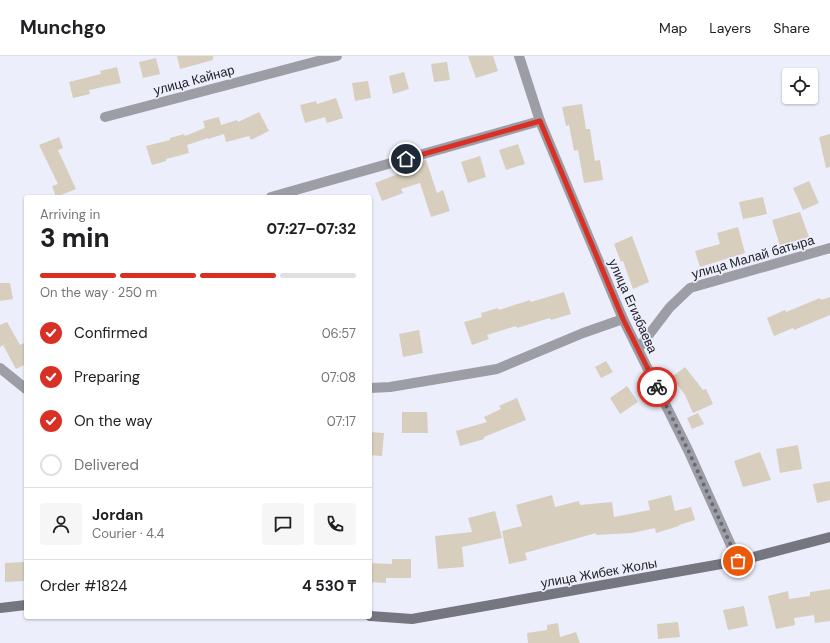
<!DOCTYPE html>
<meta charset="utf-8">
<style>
:root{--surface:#fff;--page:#f6f6f6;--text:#202124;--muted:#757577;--line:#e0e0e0;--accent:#d93025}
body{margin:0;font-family:"DM Sans",sans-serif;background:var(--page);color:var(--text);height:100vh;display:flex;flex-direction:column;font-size:15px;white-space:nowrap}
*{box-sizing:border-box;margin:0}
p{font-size:13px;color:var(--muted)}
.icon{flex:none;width:22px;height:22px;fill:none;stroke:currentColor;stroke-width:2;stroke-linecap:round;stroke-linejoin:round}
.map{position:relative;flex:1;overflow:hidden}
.side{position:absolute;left:24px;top:139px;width:348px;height:424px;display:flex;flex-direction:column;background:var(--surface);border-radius:4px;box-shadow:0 1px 3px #0004}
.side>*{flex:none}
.buttons{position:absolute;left:782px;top:12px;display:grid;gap:8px}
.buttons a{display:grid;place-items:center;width:36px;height:36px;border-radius:4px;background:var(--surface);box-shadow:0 1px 3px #0004;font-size:20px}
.pin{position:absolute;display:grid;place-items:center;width:34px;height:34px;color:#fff;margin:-17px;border:2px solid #fff;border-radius:50%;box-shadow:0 1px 4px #0007}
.courier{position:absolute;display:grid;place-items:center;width:40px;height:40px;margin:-20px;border:3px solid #d93025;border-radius:50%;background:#fff;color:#222;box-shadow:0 1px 5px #0007}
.summary em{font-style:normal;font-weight:800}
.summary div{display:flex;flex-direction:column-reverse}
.summary{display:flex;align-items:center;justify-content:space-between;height:68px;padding:0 16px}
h1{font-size:26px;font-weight:800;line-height:30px}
.bar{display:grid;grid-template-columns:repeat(4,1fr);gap:6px 4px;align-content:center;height:48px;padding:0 16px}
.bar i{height:5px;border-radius:3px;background:var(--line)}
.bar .active{background:var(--accent)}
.bar p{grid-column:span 4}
.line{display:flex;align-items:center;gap:10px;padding:0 16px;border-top:1px solid var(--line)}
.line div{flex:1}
.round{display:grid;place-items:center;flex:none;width:42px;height:42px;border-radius:4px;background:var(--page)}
ol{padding:0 16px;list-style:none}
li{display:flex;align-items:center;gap:12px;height:44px}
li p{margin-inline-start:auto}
li .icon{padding:4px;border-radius:50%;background:var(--accent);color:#fff;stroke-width:4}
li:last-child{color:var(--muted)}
li i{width:22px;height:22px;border:2px solid var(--line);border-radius:50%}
header{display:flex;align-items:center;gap:24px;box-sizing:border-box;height:56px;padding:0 20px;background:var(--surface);border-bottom:1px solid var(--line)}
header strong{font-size:19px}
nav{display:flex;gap:22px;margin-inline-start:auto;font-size:14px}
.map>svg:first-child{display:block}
.building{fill:#d7cebd}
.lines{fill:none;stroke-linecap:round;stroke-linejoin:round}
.street{stroke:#9d9da5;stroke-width:10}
.secondary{stroke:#767681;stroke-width:10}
.done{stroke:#686972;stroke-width:4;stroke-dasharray:0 7.2}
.route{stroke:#d93025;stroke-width:5}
.labels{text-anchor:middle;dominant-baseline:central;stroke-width:3.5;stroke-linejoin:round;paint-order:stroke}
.street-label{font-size:13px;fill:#212128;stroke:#edeefc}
</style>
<header>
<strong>Munchgo</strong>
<nav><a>Map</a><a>Layers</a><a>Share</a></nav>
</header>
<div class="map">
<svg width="830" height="587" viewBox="0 0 830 587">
<rect width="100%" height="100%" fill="#edeefc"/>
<g class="building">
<polygon points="177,0 213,0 213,4 180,13"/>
<polygon points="468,0 493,0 498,15 476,22"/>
<polygon points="156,2 160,18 143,22 139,6"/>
<polygon points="447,6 450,24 434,26 431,8"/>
<polygon points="117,11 121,27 89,34 90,38 73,42 69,26 101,18 100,15"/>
<polygon points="404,16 409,33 393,38 389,20"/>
<polygon points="368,25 371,42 355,45 352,27"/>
<polygon points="336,42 343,62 327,67 325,61 305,67 300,49 316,45 317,48"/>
<polygon points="582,48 586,73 590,73 595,105 600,104 603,124 584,127 578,94 574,95 569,69 566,70 562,51"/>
<polygon points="259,56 269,75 251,84 249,80 226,86 224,78 208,83 208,82 187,89 189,97 166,103 166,105 152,109 146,90 170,84 170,82 184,78 185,80 205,72 203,65 219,61 221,69 237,64 238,66"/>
<polygon points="830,78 830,111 826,112 819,81"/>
<polygon points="59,81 63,92 58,94 76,133 56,141 52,130 58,128 39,89"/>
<polygon points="518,88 525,108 506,114 499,94"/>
<polygon points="480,100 486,121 468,127 461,106"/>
<polygon points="426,104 437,137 443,134 450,155 431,161 420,127 401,133 403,137 382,145 375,127 408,114 407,109"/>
<polygon points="809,125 819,147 803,154 793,132"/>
<polygon points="763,141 767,158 743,163 739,146"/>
<polygon points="800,156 809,181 780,190 772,164"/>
<polygon points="738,171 745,197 700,211 695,195 720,188 717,177"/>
<polygon points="632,180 649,226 633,233 623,205 621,206 614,188"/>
<polygon points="0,227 10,227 13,243 0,245"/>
<polygon points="564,236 571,258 551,264 550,262 517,272 516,270 487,279 489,283 472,289 464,266 482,261 481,257 498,252 499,254 530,244 531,246"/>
<polygon points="830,241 830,259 794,274 793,272 774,280 767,262 785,254 786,256 820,242 821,244"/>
<polygon points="7,266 20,289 26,286 26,308 16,313 3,289 0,291 0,269"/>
<polygon points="419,274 423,297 403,301 399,278"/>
<polygon points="606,305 613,316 601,322 595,311"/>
<polygon points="685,311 703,334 706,333 713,348 693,357 685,339 672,321"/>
<polygon points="627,330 638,346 620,358 610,342"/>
<polygon points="517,342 526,364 484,381 484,383 460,390 456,375 487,366 484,361 501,353 499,350"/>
<polygon points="402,356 427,356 428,377 402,377"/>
<polygon points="698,357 704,368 692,373 687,362"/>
<polygon points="370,376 384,377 382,400 370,399"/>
<polygon points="798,389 802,413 780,417 776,393"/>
<polygon points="760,396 771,424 743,431 734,405"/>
<polygon points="830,425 830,444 817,447 813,428"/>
<polygon points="552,439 555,451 579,445 580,449 612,446 614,461 650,454 648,445 671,439 675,455 691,451 695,464 679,469 679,470 656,477 655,472 632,477 596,479 596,477 525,497 527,504 509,508 502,475 522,470 516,449"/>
<polygon points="495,455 502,482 462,491 464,511 438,513 435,480 472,476 468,462"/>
<polygon points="392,503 411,503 411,522 386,522 386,527 370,526 370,507 392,508"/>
<polygon points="24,506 25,525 5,526 5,507"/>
<polygon points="830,533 830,565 815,567 814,559 794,562 795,569 776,573 768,540 788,535 789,543 810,540 810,536"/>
<polygon points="744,550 748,570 728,574 723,554"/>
<polygon points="678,566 680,581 658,583 657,568"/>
<polygon points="558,567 560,581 576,576 580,587 528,587 527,577 547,574 547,569"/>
</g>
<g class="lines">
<g class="street">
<polyline points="519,0 540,65 623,263 689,396 738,505"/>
<polyline points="105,61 337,0"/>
<polyline points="271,141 540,65"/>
<polyline points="638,293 670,251 690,232 830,192"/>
<polyline points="0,312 26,333"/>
<polyline points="370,332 390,331 497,313 583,277 623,263"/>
</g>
<g class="secondary">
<polyline points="0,552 26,549"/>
<polyline points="370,560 412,563 738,505 830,481"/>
</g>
</g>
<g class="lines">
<polyline class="done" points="657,331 689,396 738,505"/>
<polyline class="route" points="406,103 540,65 623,263 657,331"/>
</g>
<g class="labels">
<g class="street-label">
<text transform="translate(194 24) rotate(-15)">улица Кайнар</text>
<text transform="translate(753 201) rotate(-16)">улица Малай батыра</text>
<text transform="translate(633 250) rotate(66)">улица Егизбаева</text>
<text transform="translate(599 517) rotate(-10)">улица Жибек Жолы</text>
</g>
</g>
</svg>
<div class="buttons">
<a><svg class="icon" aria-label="locate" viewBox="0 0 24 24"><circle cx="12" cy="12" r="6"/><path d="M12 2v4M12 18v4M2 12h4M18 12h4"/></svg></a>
</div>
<div class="pin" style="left:738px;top:505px;background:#ea580c"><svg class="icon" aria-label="bag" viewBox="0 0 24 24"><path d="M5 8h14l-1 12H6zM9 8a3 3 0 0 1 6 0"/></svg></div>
<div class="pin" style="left:406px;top:103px;background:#1f2937"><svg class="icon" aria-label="home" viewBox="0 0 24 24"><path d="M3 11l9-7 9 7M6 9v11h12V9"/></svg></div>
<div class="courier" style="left:657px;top:331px"><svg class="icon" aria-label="bike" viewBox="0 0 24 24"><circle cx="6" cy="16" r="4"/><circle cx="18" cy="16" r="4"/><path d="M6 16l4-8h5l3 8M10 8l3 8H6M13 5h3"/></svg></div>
<section class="side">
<div class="summary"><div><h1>3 min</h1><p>Arriving in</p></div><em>07:27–07:32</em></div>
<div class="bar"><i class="active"></i><i class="active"></i><i class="active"></i><i></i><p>On the way · 250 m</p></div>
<ol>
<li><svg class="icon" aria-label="check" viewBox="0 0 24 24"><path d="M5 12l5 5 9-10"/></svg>Confirmed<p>06:57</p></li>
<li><svg class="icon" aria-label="check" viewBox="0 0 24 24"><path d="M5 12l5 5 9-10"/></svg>Preparing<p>07:08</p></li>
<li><svg class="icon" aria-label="check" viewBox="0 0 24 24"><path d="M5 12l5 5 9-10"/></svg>On the way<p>07:17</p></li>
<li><i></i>Delivered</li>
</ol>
<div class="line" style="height:72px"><a class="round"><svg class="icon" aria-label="person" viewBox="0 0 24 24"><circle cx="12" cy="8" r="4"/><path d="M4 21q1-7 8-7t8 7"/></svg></a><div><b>Jordan</b><p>Courier · 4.4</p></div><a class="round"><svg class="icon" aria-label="chat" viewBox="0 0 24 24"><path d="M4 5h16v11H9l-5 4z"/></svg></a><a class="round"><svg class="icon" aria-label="phone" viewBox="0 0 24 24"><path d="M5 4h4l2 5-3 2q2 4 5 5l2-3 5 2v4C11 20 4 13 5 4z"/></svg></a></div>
<div class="line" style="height:52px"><div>Order #1824</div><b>4 530 ₸</b></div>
</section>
</div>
